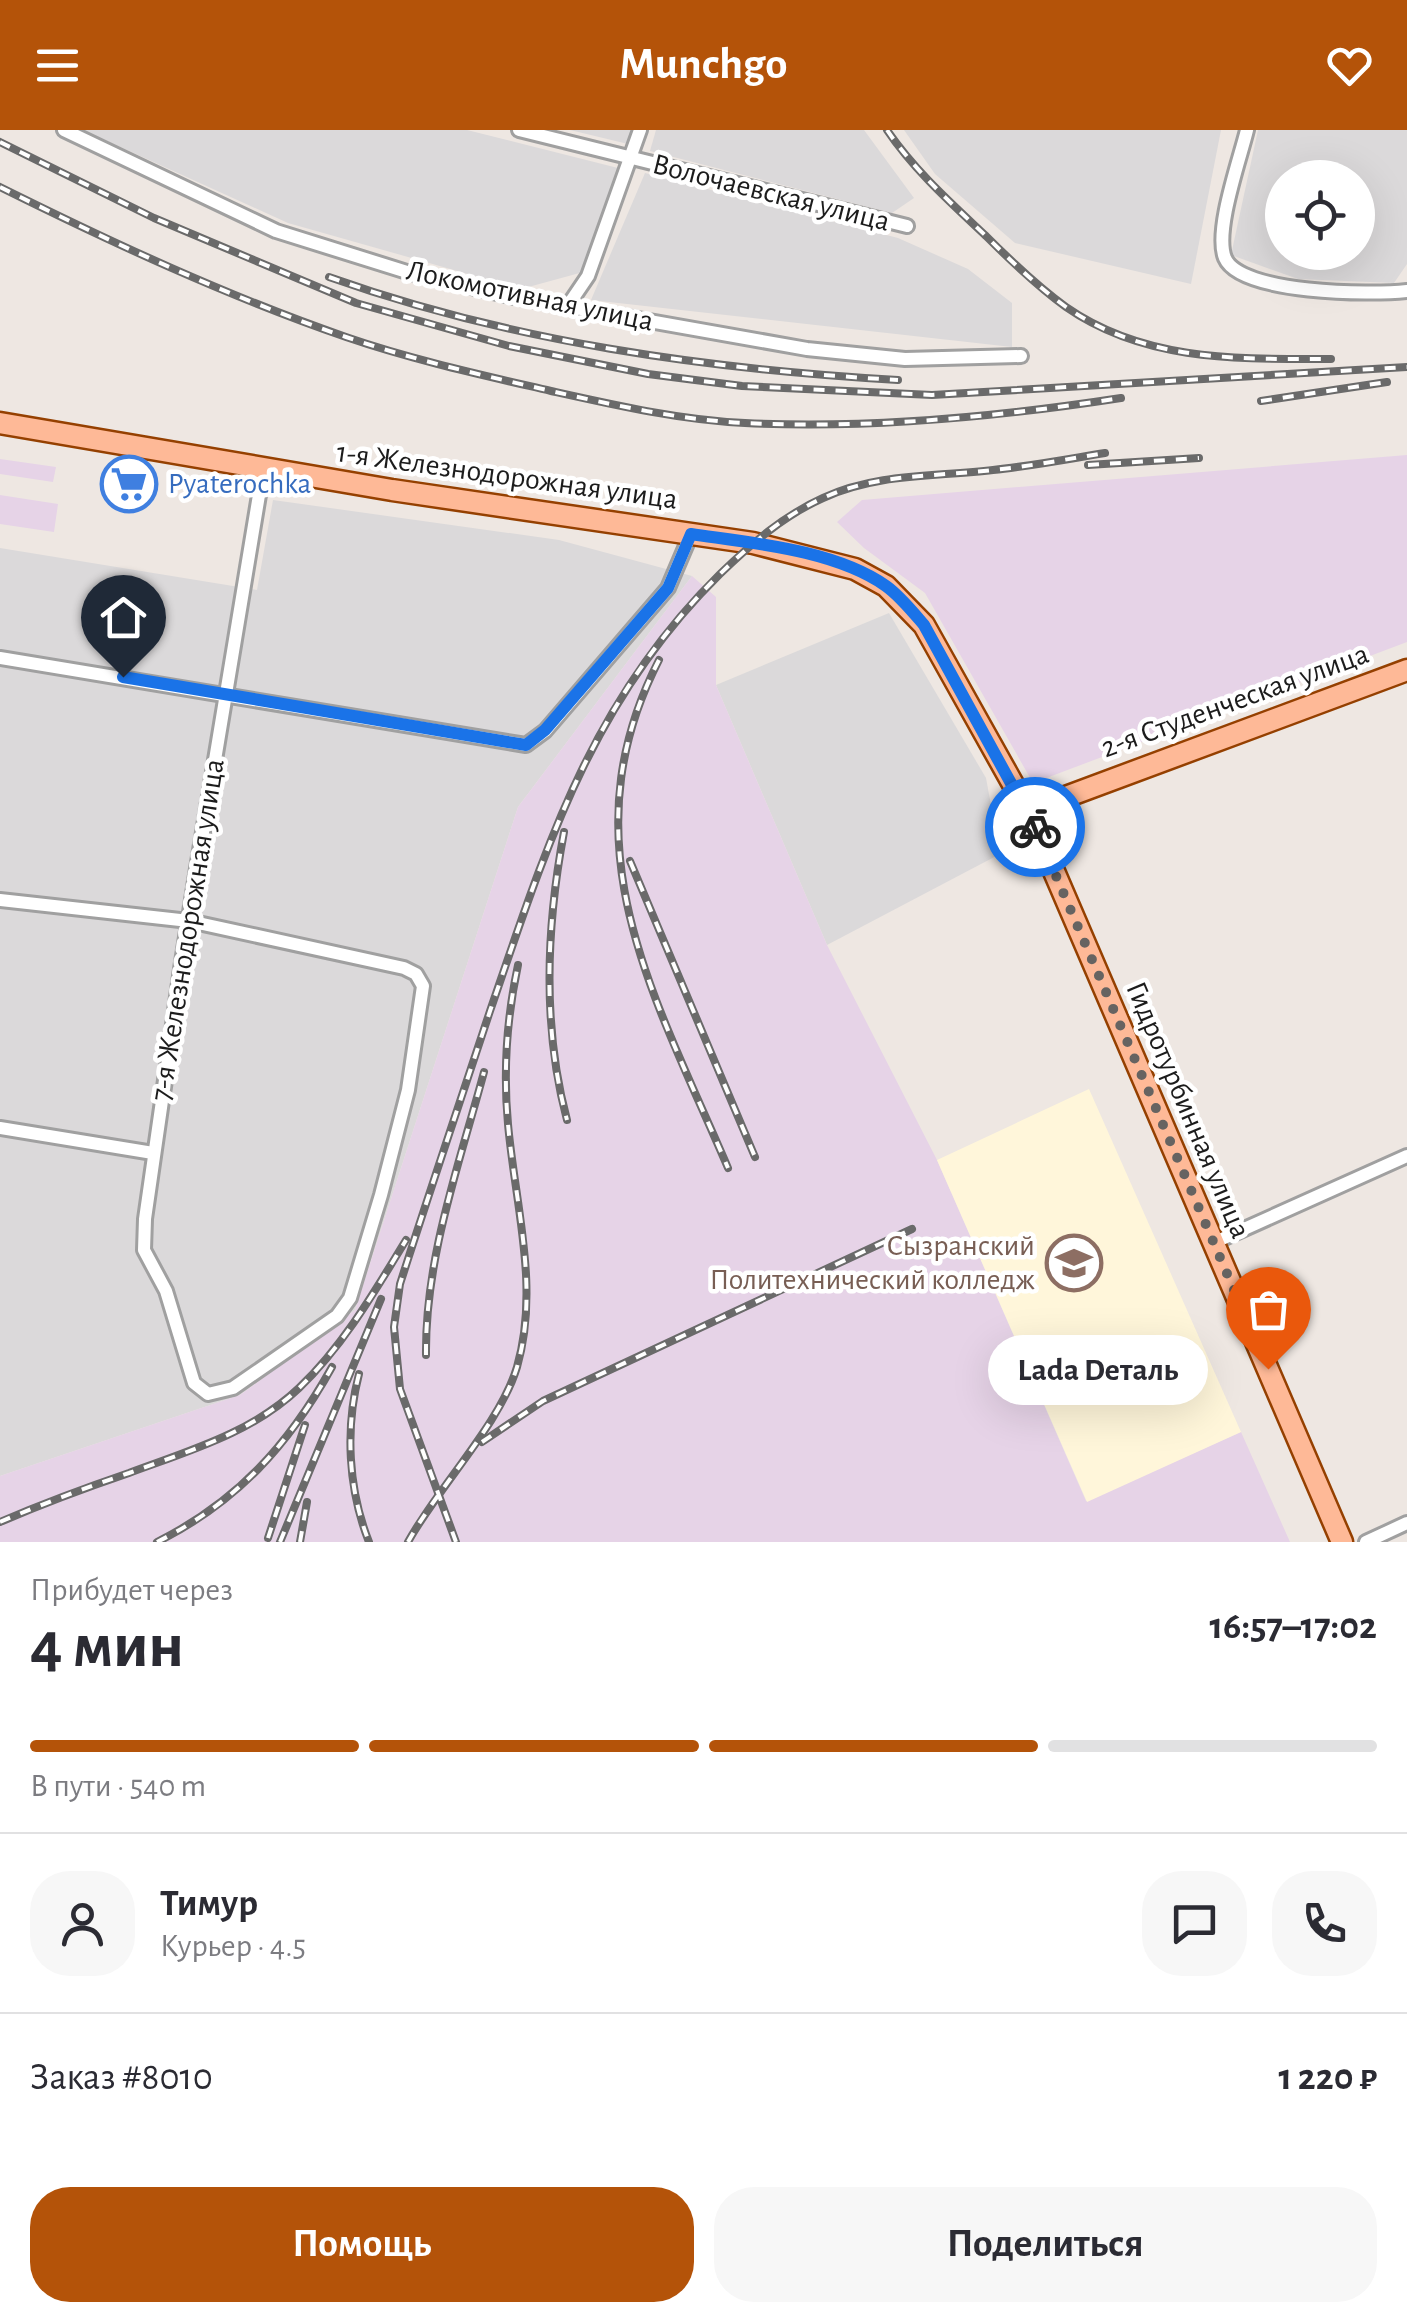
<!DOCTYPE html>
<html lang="ru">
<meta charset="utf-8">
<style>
:root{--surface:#fff;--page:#f7f7f7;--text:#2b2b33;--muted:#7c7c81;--line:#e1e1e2;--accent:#b45309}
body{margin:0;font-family:"Alegreya Sans",sans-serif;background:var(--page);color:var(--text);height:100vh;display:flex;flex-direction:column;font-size:38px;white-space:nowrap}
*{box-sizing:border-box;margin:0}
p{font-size:32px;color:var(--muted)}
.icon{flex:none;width:55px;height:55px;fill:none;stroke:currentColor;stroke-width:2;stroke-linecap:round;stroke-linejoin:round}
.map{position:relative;height:1412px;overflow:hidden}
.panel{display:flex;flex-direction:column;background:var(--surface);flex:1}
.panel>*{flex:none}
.buttons{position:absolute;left:1265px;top:30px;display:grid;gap:20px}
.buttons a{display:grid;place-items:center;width:110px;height:110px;border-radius:50%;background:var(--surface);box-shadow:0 10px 40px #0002;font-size:50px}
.pin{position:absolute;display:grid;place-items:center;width:85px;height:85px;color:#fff;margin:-102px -42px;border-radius:50% 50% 50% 0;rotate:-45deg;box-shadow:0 0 10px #0007}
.pin .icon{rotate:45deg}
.courier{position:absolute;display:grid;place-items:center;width:100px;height:100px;margin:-50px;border:8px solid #1a73e8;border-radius:50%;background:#fff;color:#222;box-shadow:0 2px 12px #0007}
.bubble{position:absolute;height:70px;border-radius:35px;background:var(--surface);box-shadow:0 10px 40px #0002;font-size:32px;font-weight:700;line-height:70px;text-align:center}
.head em{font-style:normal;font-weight:700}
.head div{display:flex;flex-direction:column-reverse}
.head{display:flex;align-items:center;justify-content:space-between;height:170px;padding:0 30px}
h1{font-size:65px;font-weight:700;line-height:75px}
.bar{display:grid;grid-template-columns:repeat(4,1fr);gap:15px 10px;align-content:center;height:120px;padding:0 30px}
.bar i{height:12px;border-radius:8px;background:var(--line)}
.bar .active{background:var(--accent)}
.bar p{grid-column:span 4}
.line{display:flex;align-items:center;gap:25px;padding:0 30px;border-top:2px solid var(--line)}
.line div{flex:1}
.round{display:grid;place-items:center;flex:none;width:105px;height:105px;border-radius:40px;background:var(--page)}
.button{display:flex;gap:20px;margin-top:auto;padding:20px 30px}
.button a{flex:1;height:115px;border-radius:40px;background:var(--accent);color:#fff;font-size:40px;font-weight:700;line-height:115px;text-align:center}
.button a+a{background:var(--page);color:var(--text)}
header{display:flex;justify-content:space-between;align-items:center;height:130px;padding:0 30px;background:var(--accent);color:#fff;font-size:45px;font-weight:700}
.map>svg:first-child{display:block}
.residential{fill:#dbd9da;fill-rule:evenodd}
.industrial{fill:#e6d3e7}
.education{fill:#fff6da}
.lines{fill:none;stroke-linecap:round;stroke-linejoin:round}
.minor-casing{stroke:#a0a0a0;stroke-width:18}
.primary-casing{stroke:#954000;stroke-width:25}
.minor{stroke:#fff;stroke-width:12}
.primary{stroke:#feb997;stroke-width:20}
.rail-casing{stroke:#6a6a6a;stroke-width:8}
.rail{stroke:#fff;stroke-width:4;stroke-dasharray:11;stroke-linecap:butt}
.done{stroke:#666361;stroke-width:10;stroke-dasharray:0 18}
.route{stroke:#1a73e8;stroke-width:12}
.labels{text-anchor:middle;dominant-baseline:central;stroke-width:9;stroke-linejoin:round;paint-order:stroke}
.street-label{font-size:30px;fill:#1c1c1c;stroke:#fff}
.shop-label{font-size:30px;fill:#366cbe;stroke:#fff;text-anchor:start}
.education-label{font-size:30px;fill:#785e54;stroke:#fff;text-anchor:end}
</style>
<header><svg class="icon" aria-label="menu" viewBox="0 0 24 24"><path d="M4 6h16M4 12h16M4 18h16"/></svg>Munchgo<svg class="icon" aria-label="heart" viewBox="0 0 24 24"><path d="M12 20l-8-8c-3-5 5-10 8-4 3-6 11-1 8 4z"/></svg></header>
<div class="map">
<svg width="1407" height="1412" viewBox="0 0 1407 1412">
<rect width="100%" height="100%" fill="#eee7e2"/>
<g class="residential">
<polygon points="83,0 467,0 622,39 587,141 521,159 288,93"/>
<polygon points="570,0 632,0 628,14"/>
<polygon points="656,0 864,0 914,68 892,83 650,21"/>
<polygon points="904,0 1221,0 1191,154 1015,113 935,44"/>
<path d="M1258,0H1407V134L1394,153L1298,149L1231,125ZM1282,48H1358V122H1282Z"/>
<polygon points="645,43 898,108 968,139 1012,173 1012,217 591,170"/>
<polygon points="273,370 559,410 692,446 518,677 355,1180 240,1265 0,1346 0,418 257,460"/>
<polygon points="889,483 986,648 1000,724 827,815 716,555"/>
</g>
<g class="industrial">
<polygon points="1407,325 1407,512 1033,653 925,463 864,418 837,392 862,370"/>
<polygon points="0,329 56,337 53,352 0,344"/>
<polygon points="0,365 58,374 54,402 0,394"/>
<polygon points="692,446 716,467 716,555 827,815 937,1030 1086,1371 1241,1302 1290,1412 0,1412 0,1346 240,1265 355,1180 518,677"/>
</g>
<polygon class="education" points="1089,959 1241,1302 1087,1372 937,1030"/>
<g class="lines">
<g class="minor-casing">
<g id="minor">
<polyline points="64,0 276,101 407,142 514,167 807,219 905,229 1021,226"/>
<polyline points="519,0 907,96"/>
<path d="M1247,0C1240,29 1214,101 1225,128C1240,164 1372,165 1407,161"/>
<polyline points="567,177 588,146 640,0"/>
<polyline points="0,528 526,615 545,601 668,458 691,404"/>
<path d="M0,770L189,791L404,838L416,844L423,856L408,960L381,1065L350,1168L337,1186L233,1258L208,1264L194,1253L166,1161L144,1120L145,1089L182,832C207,674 234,516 260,359L263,339"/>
<polyline points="0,998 153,1023"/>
<polyline points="1213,1113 1407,1026"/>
<polyline points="1366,1412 1407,1393"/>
</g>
</g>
<g class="primary-casing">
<g id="primary">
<polyline points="0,293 392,360 753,413 855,439 886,456 924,495 1028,681 1342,1412"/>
<polyline points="1028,681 1407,540"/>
</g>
</g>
<use href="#minor" class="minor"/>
<use href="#primary" class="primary"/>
<g class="rail-casing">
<g id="rail">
<path d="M887,0C914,40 951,73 986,106C1011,131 1037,156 1066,177C1145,232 1239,229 1331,229"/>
<polyline points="0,12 154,88 356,173 509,216 648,244 742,256 932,265 1407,237"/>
<path d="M0,57C113,113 227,166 346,207C413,230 482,245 551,261C614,275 680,290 745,293C871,299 997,287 1121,268"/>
<path d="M329,147C512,212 706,239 898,250"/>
<polyline points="1261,271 1387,252"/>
<polyline points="1088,335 1199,328"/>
<path d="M659,530C564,715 655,867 728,1038"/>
<path d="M564,702C546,798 542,896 567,990"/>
<polyline points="630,731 755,1027"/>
<path d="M426,1225C425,1128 459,1035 484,942"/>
<path d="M359,1244C345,1298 348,1359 369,1412"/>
<polyline points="482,1312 543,1271 912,1099"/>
<path d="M0,1392C42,1374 85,1358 129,1343C188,1321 252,1303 299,1258C343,1216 375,1161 406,1110"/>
<polyline points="268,1408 305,1295"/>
<path d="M157,1412C237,1372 288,1316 332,1237"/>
<polyline points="280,1412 381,1169"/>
<polyline points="300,1412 307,1372"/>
<path d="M408,1412C438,1357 500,1294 517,1237C540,1158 515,1074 508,994C503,941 507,887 518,835"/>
<path d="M456,1412L400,1259L394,1197L400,1154C429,1063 460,972 490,881C547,715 591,571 720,444C751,414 783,386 823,368C877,343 935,347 993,340C1031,336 1068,329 1105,323"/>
</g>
</g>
<use href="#rail" class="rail"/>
</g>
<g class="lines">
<polyline class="done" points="1035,697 1268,1239"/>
<path class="route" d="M123,547L526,615L545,600L668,458L691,404C752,413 835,420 886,456C900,466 912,481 924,495L1035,697"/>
</g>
<defs>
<g id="supermarket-ring" transform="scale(2.875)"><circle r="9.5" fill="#fff" stroke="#3f7fe0" stroke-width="1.5"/><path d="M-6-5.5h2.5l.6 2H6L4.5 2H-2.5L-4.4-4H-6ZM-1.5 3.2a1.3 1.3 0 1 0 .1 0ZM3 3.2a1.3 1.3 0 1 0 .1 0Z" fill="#3f7fe0"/></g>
<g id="university-ring" transform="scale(2.875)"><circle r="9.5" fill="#fff" stroke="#8d6e63" stroke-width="1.5"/><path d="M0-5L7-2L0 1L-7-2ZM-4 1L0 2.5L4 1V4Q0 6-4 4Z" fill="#8d6e63"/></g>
</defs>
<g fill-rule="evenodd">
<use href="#supermarket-ring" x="129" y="354"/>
<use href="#university-ring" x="1074" y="1133"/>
</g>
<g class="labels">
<g class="street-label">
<text transform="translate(771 63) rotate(14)">Волочаевская улица</text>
<text transform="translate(530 166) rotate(12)">Локомотивная улица</text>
<text transform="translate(507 346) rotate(8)">1-я Железнодорожная улица</text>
<text transform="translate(1235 571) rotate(-20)">2-я Студенческая улица</text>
<text transform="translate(188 800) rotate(-81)">7-я Железнодорожная улица</text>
<text transform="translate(1188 980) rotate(67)">Гидротурбинная улица</text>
</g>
<g class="shop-label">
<text x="168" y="354">Pyaterochka</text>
</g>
<g class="education-label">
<text x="1035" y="1116">Сызранский<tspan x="1035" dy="34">Политехнический колледж</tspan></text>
</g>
</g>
</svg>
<div class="buttons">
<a><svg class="icon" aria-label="locate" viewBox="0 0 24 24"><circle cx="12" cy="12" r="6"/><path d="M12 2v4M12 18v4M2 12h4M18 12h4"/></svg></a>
</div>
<div class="pin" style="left:1268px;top:1239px;background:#ea580c"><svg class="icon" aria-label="bag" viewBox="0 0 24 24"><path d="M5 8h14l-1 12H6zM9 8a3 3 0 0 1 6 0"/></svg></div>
<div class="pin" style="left:123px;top:547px;background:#1f2937"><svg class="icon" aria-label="home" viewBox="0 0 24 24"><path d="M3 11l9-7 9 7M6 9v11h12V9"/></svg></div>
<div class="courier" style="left:1035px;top:697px"><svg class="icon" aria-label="bike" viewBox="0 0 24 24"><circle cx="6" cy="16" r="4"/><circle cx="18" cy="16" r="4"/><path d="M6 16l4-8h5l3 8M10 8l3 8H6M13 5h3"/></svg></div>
<div class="bubble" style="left:988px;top:1205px;width:220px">Lada Dеталь</div>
</div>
<section class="panel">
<div class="head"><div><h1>4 мин</h1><p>Прибудет через</p></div><em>16:57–17:02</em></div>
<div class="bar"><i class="active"></i><i class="active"></i><i class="active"></i><i></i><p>В пути · 540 m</p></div>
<div class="line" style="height:180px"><a class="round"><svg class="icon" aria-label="person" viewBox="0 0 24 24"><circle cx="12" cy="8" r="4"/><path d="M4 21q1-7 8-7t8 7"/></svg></a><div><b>Тимур</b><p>Курьер · 4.5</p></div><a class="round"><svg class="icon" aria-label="chat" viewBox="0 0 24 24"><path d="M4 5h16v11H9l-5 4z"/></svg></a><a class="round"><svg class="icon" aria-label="phone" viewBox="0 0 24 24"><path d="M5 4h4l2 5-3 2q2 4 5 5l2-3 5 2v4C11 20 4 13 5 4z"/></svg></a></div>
<div class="line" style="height:130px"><div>Заказ #8010</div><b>1 220 ₽</b></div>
<div class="button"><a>Помощь</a><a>Поделиться</a></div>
</section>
